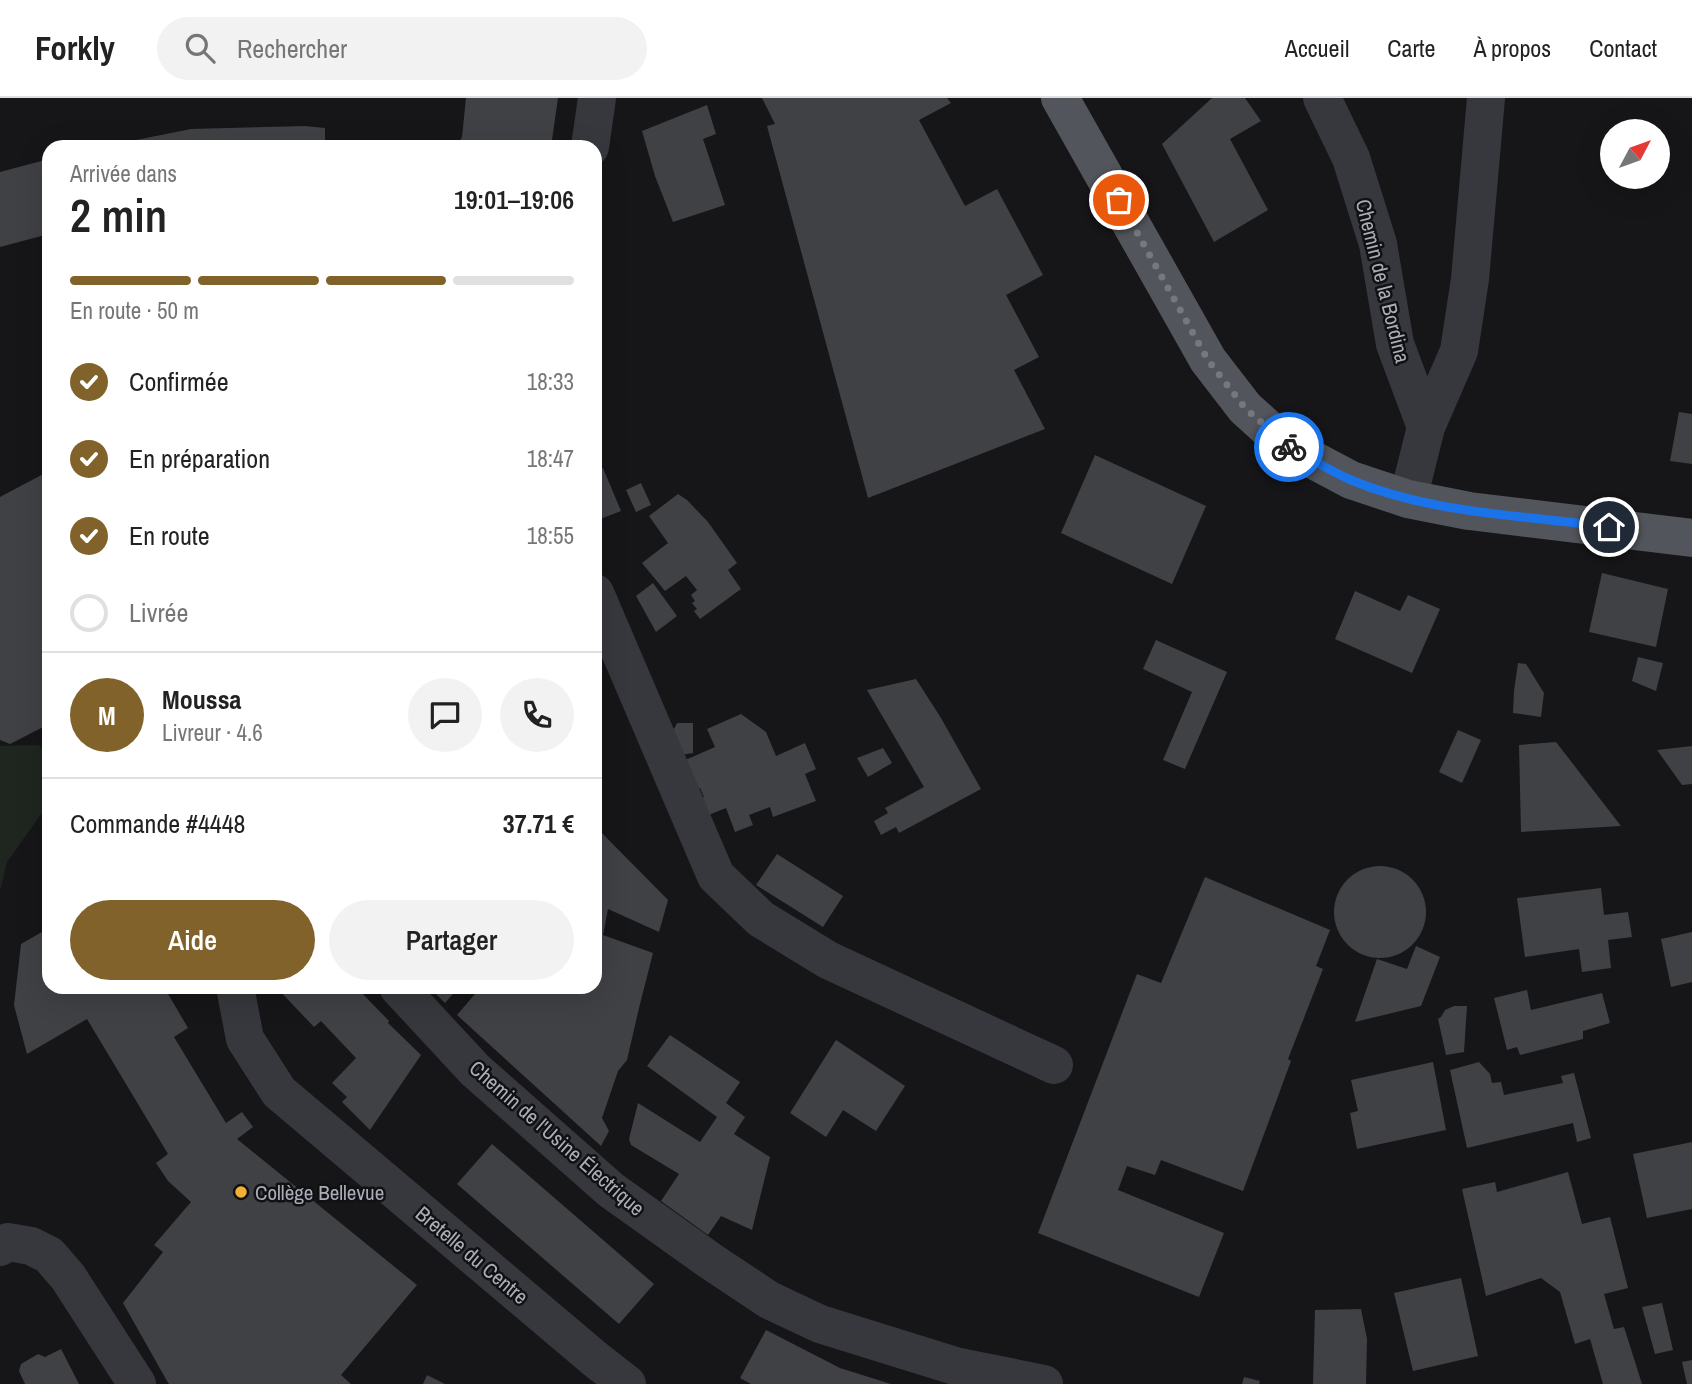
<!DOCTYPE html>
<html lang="fr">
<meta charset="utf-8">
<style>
:root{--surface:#fff;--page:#f2f2f2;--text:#222;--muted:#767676;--line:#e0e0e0;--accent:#80622a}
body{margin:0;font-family:"Archivo Narrow",sans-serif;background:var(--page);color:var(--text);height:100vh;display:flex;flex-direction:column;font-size:26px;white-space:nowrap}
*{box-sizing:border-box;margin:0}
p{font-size:23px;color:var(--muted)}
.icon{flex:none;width:38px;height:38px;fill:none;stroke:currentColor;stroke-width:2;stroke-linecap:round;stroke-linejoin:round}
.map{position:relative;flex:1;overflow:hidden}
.drawer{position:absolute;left:42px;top:42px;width:560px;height:854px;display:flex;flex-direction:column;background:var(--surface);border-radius:21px;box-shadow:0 7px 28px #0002}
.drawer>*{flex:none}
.needle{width:46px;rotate:49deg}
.tools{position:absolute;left:1600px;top:21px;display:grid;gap:14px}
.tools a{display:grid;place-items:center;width:70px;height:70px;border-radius:50%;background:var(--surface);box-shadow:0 7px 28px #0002;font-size:35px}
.pin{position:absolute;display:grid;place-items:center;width:60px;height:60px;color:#fff;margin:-30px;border:4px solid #fff;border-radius:50%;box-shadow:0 2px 7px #0007}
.courier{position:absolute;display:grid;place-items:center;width:70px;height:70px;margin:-35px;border:5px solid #1a73e8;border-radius:50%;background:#fff;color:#222;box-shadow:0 2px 9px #0007}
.overview em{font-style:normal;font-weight:600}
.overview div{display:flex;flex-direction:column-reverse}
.overview{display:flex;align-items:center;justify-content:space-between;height:119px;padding:0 28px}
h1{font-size:46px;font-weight:600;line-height:52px}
.bar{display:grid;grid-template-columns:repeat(4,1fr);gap:10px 7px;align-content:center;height:84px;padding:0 28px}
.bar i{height:9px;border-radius:5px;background:var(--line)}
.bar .on{background:var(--accent)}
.bar p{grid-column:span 4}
.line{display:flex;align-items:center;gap:18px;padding:0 28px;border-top:2px solid var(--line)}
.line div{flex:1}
.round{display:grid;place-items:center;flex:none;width:74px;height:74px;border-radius:37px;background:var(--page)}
ol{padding:0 28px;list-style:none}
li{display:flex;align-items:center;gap:21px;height:77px}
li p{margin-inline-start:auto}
li .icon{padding:7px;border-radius:50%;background:var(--accent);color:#fff;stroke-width:4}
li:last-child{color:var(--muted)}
li i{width:38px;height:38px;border:4px solid var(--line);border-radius:50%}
.cta{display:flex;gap:14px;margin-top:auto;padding:14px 28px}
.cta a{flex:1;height:80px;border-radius:42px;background:var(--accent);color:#fff;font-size:28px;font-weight:600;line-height:80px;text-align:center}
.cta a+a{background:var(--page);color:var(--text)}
header{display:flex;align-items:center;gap:42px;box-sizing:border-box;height:98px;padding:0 35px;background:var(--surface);border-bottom:2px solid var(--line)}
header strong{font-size:33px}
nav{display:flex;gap:38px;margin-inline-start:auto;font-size:24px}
.search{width:490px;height:63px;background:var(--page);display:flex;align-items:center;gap:18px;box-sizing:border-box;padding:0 24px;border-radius:38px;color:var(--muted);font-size:26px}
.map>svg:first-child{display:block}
.green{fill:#1e261f}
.building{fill:#404145}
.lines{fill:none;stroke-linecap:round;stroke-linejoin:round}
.minor{stroke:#37383d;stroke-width:38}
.major{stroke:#53555c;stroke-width:38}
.done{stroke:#757880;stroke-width:7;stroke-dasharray:0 12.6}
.route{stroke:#1a73e8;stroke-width:9}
.poi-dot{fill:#f2b134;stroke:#111113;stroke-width:2.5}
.labels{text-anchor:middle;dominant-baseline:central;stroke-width:5;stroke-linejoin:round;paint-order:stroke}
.street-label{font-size:21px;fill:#a8adb8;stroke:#111113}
.poi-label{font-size:21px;fill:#a8adb8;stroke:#111113;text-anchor:start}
</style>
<header>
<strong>Forkly</strong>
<div class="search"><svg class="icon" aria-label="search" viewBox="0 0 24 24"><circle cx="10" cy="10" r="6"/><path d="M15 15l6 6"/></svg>Rechercher</div>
<nav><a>Accueil</a><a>Carte</a><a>À propos</a><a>Contact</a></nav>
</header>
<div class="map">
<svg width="1692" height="1286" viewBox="0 0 1692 1286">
<rect width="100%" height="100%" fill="#161618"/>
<polygon class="green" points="39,647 49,660 49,705 7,764 0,793 0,648"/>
<g class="building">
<polygon points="466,0 558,0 551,49 457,49 462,39"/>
<polygon points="762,0 947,0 951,5 919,22 965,108 997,91 1043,177 1006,197 1039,259 1014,272 1045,331 868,400 767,28 775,26"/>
<polygon points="1212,0 1245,0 1261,23 1230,41 1268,112 1214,144 1162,46"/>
<polygon points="707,7 716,36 703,41 725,107 673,124 655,78 642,33"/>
<polygon points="305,28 325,30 325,49 106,49 106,48 191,31"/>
<polygon points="49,61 49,136 0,149 0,74"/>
<polygon points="1679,314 1692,316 1692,366 1670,363"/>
<polygon points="1095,357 1206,408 1172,486 1061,435"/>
<polygon points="603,370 621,413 595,423 595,373"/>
<polygon points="49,373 49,626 10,646 0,642 0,399"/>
<polygon points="641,385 651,407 636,414 626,392"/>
<polygon points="678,396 687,402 708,424 737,465 728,472 741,491 700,521 694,513 697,511 692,505 695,503 691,497 697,492 686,478 665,493 642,465 668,445 649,418"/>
<polygon points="1602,475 1668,491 1656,549 1589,534"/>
<polygon points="653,485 677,518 656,534 636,498"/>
<polygon points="1355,493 1400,513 1408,497 1440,511 1412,575 1335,541"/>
<polygon points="595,534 605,558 595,560"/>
<polygon points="1156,542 1227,574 1185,671 1163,662 1192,594 1143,571"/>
<polygon points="1638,559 1663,565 1656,593 1632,583"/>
<polygon points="1518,565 1526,566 1544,595 1541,619 1513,615 1514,593"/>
<polygon points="916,581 941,620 981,691 899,735 896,729 881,737 874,723 888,715 885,710 924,689 867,592"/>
<polygon points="741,616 766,634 776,658 805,645 816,671 805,676 816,703 773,719 770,709 749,717 753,727 735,734 726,710 706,718 699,701 704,699 700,690 695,691 683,663 715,649 707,631"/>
<polygon points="677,625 693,625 693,655 681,657 672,635"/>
<polygon points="1458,632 1481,642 1462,685 1439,674"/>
<polygon points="1556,644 1621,728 1521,734 1519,647"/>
<polygon points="1692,648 1692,686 1682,687 1657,652"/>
<polygon points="883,650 892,665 868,679 857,660"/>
<polygon points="595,728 668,802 659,834 608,811 603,837 653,855 639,910 627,962 618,973 602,1020 609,1033 601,1048 457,917 481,889 595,889"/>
<polygon points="777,756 843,798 823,829 756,787"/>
<circle cx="1380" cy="814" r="46"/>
<polygon points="1205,779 1330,832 1316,868 1323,871 1288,961 1291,963 1243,1093 1161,1062 1155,1077 1127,1068 1118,1092 1224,1135 1199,1199 1038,1135 1137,876 1161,885"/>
<polygon points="1601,790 1604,817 1628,814 1632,839 1608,842 1611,870 1582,874 1579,851 1525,859 1517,800"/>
<polygon points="49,830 49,889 164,889 188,930 174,939 226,1025 242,1014 253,1029 237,1041 417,1187 341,1277 351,1286 169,1286 167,1283 123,1205 163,1154 154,1147 191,1104 168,1083 156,1065 168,1056 87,921 27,956 14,907 21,846"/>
<polygon points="1692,834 1692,884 1671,889 1661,841"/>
<polygon points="1416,848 1440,859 1421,908 1355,924 1377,861 1407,871"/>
<polygon points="276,889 351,889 355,892 357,890 389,923 388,925 421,957 370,1032 342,1004 347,999 332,985 356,960 321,923 314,929"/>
<polygon points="429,889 459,889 445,905"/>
<polygon points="1527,892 1531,912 1602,895 1610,925 1583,933 1583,941 1520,957 1517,949 1507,952 1494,900"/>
<polygon points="1454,908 1467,908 1464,954 1446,957 1438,921 1441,919 1445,912"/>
<polygon points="670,937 740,984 726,1005 745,1019 734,1036 770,1059 752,1132 721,1118 708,1137 661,1103 679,1076 631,1047 629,1041 638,1005 700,1044 717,1019 647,968"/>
<polygon points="836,942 905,988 876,1033 843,1012 826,1039 790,1015"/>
<polygon points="1433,964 1446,1032 1357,1051 1350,1015 1358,1013 1351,982"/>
<polygon points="1479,964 1490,976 1492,985 1501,984 1504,997 1563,985 1561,978 1574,975 1591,1040 1577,1044 1573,1025 1467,1050 1450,972"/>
<polygon points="1692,1044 1692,1111 1647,1120 1633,1056"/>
<polygon points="492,1046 654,1186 619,1226 457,1086"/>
<polygon points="1568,1074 1582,1126 1610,1119 1628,1190 1604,1196 1614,1231 1624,1229 1642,1286 1603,1286 1590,1241 1575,1246 1560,1194 1541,1180 1486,1198 1462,1091 1495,1084 1497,1094"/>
<polygon points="1461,1180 1478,1258 1413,1273 1394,1195"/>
<polygon points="1662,1205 1673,1252 1655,1256 1642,1209"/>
<polygon points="1361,1211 1367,1241 1366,1286 1313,1286 1315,1212"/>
<polygon points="766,1232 840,1270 891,1286 751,1286 740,1280"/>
<polygon points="61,1251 79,1286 25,1286 19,1273 21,1266 38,1256 45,1259"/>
<polygon points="1692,1262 1692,1286 1687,1286 1682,1264"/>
<polygon points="427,1277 445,1286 423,1286"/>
<polygon points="1244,1279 1260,1283 1259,1286 1242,1286"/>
</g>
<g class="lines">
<g class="minor">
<polyline points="1322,0 1351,60 1378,146 1395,246 1426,329"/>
<polyline points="590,49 597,0"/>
<polyline points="1408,401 1426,329 1459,253 1470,181 1486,0"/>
<polyline points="595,495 716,778 761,821 828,862 1054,967"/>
<polyline points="235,889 245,941 279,994 595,1261 627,1286"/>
<polyline points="398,889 475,972 611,1092 709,1162 769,1202 820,1226 955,1268 1044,1286"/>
<polyline points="0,1149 8,1144 31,1148 49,1157 68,1179 137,1286"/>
</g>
<polyline class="major" points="1060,0 1208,262 1245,310 1287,348 1351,382 1408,401 1469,413 1692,440"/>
</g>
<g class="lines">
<polyline class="done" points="1119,102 1208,262 1245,310 1289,349"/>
<path class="route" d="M1289,349C1310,360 1330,373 1351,382C1432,416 1523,417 1609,429"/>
</g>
<circle class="poi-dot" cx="241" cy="1094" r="7"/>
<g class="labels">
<g class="street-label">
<text transform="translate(1383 183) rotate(76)">Chemin de la Bordina</text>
<text transform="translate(557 1040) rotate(41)">Chemin de l'Usine Électrique</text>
<text transform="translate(472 1157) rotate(40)">Bretelle du Centre</text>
</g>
<g class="poi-label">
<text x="255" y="1094">Collège Bellevue</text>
</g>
</g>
</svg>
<div class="tools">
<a><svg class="needle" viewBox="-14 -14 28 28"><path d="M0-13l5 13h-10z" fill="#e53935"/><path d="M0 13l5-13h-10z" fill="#767676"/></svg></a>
</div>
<div class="pin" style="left:1119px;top:102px;background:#ea580c"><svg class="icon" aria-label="bag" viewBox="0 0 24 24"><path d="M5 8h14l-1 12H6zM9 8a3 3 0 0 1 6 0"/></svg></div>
<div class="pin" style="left:1609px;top:429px;background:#1f2937"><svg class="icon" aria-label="home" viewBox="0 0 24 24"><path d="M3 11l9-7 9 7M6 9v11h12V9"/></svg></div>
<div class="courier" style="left:1289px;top:349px"><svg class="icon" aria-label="bike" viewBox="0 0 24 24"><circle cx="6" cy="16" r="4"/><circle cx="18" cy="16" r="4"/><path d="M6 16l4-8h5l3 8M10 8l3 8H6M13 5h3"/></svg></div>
<section class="drawer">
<div class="overview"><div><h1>2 min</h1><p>Arrivée dans</p></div><em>19:01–19:06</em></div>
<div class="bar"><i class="on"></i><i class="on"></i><i class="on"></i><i></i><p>En route · 50 m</p></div>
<ol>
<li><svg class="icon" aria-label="check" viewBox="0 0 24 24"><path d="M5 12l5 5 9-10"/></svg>Confirmée<p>18:33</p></li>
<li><svg class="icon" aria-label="check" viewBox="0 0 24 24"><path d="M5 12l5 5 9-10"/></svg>En préparation<p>18:47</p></li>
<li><svg class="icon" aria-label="check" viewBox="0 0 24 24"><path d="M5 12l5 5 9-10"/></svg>En route<p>18:55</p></li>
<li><i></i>Livrée</li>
</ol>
<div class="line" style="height:126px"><b class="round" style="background:var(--accent);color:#fff">M</b><div><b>Moussa</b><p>Livreur · 4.6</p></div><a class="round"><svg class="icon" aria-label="chat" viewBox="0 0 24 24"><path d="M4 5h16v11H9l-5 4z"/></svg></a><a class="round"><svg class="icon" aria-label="phone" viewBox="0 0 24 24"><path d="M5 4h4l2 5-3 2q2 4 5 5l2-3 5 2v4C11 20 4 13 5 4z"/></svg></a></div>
<div class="line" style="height:91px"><div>Commande #4448</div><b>37.71 €</b></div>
<div class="cta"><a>Aide</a><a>Partager</a></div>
</section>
</div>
